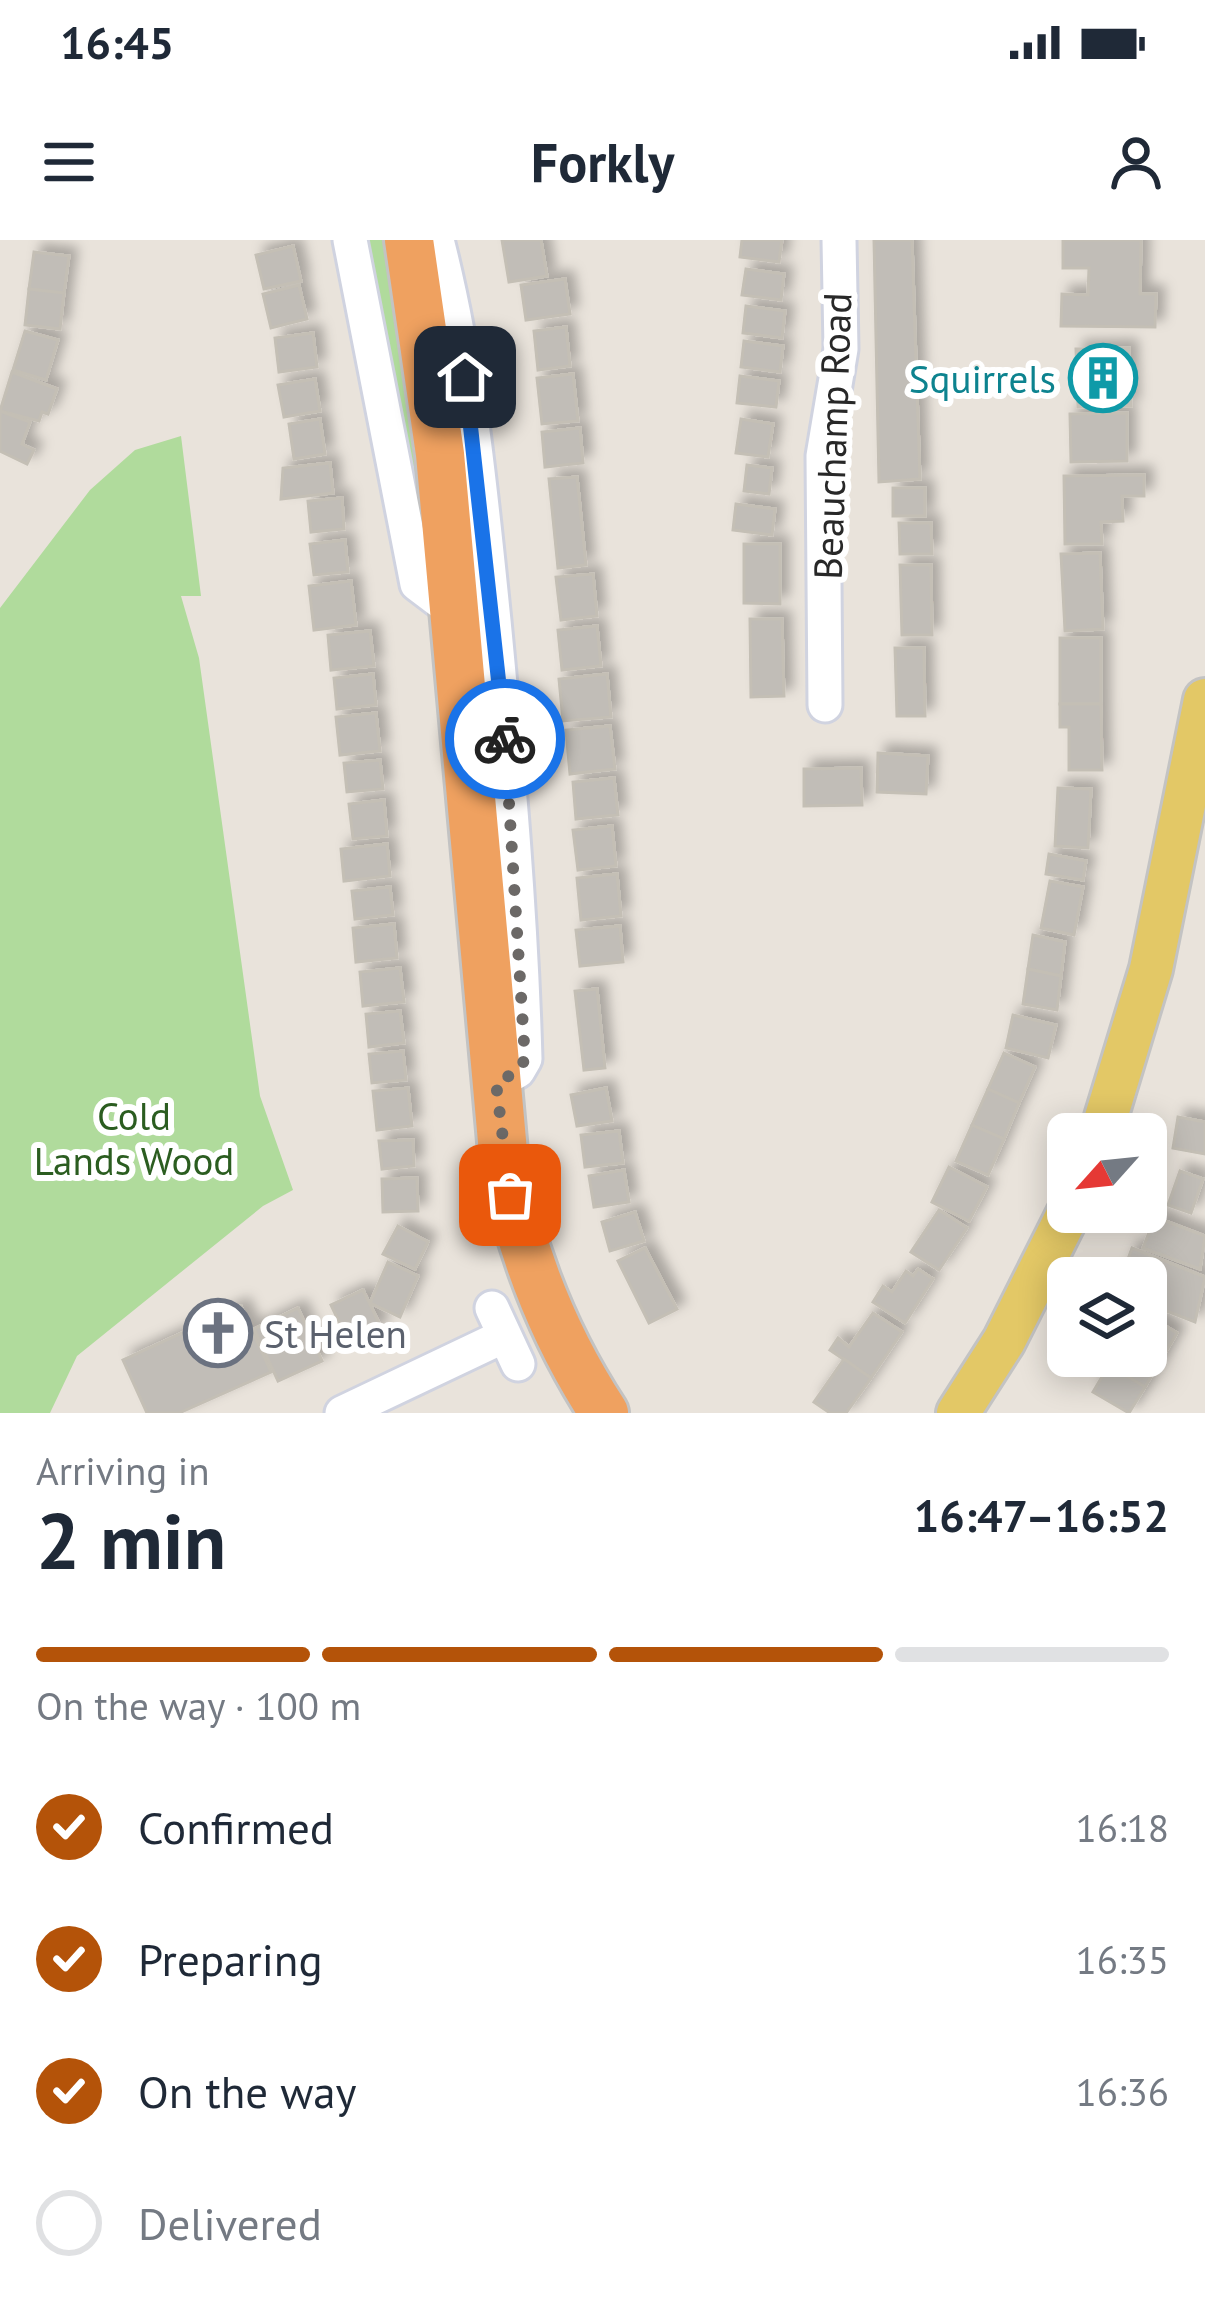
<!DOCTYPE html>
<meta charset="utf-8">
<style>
:root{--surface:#fff;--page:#f2f2f3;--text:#1f2937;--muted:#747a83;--line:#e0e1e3;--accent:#b45309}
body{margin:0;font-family:"PT Sans",sans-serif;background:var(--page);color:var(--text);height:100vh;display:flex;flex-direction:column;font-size:45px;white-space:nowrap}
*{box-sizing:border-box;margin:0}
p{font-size:39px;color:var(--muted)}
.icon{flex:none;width:66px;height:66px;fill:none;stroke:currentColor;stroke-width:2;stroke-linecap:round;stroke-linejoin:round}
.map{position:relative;height:1173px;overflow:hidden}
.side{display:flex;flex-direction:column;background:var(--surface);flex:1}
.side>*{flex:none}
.needle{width:78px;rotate:243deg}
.tools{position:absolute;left:1047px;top:873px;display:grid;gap:24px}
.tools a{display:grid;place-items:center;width:120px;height:120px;border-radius:18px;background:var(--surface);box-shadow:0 6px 30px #0003;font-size:60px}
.pin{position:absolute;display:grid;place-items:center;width:102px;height:102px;color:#fff;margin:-51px;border-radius:24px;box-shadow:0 6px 18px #0006}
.courier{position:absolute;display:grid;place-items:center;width:120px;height:120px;margin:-60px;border:9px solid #1a73e8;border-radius:50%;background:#fff;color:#222;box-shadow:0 3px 15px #0007}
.summary em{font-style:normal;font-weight:700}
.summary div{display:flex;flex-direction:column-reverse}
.summary{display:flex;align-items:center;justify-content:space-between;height:204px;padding:0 36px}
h1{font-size:78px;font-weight:700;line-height:90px}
.bar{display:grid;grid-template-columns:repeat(4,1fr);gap:18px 12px;align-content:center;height:144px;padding:0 36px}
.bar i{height:15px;border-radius:9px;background:var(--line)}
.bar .on{background:var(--accent)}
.bar p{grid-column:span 4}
ol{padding:0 36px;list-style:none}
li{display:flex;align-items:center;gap:36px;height:132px}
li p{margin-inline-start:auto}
li .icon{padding:12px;border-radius:50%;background:var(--accent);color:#fff;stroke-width:4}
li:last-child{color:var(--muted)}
li i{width:66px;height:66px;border:6px solid var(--line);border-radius:50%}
.status{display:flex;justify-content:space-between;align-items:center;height:84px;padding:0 60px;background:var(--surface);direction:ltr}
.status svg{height:33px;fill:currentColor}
header{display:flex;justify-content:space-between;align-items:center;height:156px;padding:0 36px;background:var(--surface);font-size:54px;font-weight:700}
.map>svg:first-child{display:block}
.green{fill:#b0db9c}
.building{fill:#c1bdb7;stroke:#c4bfb5;stroke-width:3;filter:url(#shadow)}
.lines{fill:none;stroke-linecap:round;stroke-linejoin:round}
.minor-casing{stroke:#d0d3e0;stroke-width:39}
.major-casing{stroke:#c3c3c3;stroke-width:48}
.highway-casing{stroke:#c3c3c3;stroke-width:54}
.minor{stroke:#fff;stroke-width:33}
.major{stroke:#e3c866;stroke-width:42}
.highway{stroke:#efa160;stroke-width:48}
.done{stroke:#6c6967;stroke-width:12;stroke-dasharray:0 21.6}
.route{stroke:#1a73e8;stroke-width:15}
.labels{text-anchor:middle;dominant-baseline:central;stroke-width:12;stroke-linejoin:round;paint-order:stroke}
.culture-label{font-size:39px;fill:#0d838f;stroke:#fff;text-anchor:end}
.street-label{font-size:39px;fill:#282828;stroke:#fff}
.park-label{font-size:39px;fill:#2b5d20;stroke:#fff}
.worship-label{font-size:39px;fill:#5b616d;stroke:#fff;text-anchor:start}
</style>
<div class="status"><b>16:45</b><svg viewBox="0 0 49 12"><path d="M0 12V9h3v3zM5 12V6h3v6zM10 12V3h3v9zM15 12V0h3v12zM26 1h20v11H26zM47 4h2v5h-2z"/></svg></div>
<header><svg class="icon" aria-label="menu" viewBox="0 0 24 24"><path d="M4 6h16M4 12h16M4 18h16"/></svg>Forkly<svg class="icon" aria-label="person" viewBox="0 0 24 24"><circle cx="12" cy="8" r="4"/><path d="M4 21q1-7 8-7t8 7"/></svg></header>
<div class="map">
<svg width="1205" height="1173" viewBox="0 0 1205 1173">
<defs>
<filter id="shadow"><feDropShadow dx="8" dy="-8" stdDeviation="6" flood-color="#0004"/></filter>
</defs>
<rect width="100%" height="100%" fill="#e9e3db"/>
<g class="green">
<polygon points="357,0 392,0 431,337"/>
<polygon points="181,196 201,356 181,356 199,418 260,856 293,950 263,966 77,1116 50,1173 0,1173 0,368 90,250 135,210"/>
</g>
<g class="building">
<polygon points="502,0 541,0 547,36 509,42"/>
<polygon points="742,0 782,0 779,22 740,17"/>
<polygon points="874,0 912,0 920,239 879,242"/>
<polygon points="1063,0 1141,0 1140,54 1156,54 1155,87 1061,86 1062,54 1088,55 1089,28 1063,28"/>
<polygon points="293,6 301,41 264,49 256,15"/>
<polygon points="34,12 69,16 64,53 29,49"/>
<polygon points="746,29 784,34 781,60 742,55"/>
<polygon points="565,39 570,74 526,80 521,45"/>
<polygon points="299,45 307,79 271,88 263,54"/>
<polygon points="29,49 64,53 60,89 25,85"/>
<polygon points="746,66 785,71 782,98 743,93"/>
<polygon points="566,87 570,126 538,130 534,91"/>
<polygon points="25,91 58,100 46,140 13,130"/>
<polygon points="313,93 317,127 279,132 275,98"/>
<polygon points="744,101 783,106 780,132 741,127"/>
<polygon points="1129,108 1131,166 1078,167 1076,109"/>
<polygon points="12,132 57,149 48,174 42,172 39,181 0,171"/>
<polygon points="573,134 578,181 542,184 537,138"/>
<polygon points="740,136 779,141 776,167 737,163"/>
<polygon points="315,139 320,171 284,177 278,145"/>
<polygon points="0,171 30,182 22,204 34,210 27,224 0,211"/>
<polygon points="1127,173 1127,221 1071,222 1070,174"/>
<polygon points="320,179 325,214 294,219 289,184"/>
<polygon points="741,179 773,184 768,217 736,213"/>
<polygon points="580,188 583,223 545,227 542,192"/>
<polygon points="330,223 333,253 281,259 283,228"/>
<polygon points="747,225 772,228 769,254 744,251"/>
<polygon points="1144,235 1144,256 1122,256 1123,281 1101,282 1102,304 1065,304 1064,236"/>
<polygon points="577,237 586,325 558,328 549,239"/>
<rect x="893" y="248" width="32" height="28"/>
<polygon points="342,258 344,289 311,292 308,261"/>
<polygon points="736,264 775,269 772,295 733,290"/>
<polygon points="899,283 931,283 932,314 900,314"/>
<polygon points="345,300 348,332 314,335 310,304"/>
<polygon points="744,304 780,304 780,364 744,363"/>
<polygon points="1100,313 1103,389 1065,391 1061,314"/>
<polygon points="900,325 931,325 932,395 902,395"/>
<polygon points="593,334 597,376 561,380 556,337"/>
<polygon points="351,341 356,385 314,390 309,346"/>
<polygon points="750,379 782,379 784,456 751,457"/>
<polygon points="597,386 601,426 562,430 558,390"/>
<polygon points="370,391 374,426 331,430 328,395"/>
<rect x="1060" y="398" width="41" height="66"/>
<polygon points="895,408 924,408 925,476 897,476"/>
<polygon points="373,434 376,465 337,469 334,438"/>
<polygon points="607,434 611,477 563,481 559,439"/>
<polygon points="1060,464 1101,464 1102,530 1069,530 1069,487 1060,487"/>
<polygon points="376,473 380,511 340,515 336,477"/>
<polygon points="610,486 615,529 570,534 566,490"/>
<polygon points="878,513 928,516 926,554 877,552"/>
<polygon points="380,520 383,549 347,552 344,523"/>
<polygon points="861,528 862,565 804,566 804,529"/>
<polygon points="614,538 618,575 576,579 573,542"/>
<polygon points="1058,548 1091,549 1088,608 1055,606"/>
<polygon points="384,560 387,596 353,599 349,564"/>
<polygon points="612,586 616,626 578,630 573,590"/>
<polygon points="387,604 390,636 344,641 341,609"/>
<polygon points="1049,614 1086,621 1083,640 1046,634"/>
<polygon points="617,634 621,676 581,680 577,638"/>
<polygon points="1050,641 1083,647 1074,695 1041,688"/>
<polygon points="390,647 393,675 355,679 352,651"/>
<polygon points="394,684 397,718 356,722 353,688"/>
<polygon points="620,686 623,722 580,726 576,690"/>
<polygon points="1033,695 1065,702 1061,736 1028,729"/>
<polygon points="400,728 404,762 363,766 360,732"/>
<polygon points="1028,729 1061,736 1057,770 1023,764"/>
<polygon points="597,749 605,828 584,830 575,751"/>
<polygon points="400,771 404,803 369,807 366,774"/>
<polygon points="1013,775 1056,785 1048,818 1006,808"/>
<polygon points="403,811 406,840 372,843 369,814"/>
<polygon points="1004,813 1035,827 1019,863 988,849"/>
<polygon points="408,848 412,886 377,890 373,851"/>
<polygon points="606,848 612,881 577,886 571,855"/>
<polygon points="988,849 1019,863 1004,899 972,885"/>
<polygon points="1178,877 1205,882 1205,914 1173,908"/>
<polygon points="972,885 1004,899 988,935 956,921"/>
<polygon points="619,891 623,923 585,927 581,895"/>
<polygon points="413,900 414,926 382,929 379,901"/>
<polygon points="949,927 987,947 969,981 932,962"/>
<polygon points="624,930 629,962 594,967 589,936"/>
<polygon points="1180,931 1203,939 1191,973 1168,965"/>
<polygon points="417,938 418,971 383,972 382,939"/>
<polygon points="939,970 967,988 939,1030 911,1012"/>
<polygon points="635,972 644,1001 610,1011 602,982"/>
<polygon points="1155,977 1205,996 1200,1029 1143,1008"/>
<polygon points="398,986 428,1002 415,1029 383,1014"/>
<polygon points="645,1008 677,1069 649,1083 618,1021"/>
<polygon points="1132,1008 1205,1037 1195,1082 1146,1063 1150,1044 1123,1033"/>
<polygon points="388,1022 418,1036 400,1077 370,1063"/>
<polygon points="918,1029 933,1039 905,1083 873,1062 883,1046 892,1052 906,1031 913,1036"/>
<polygon points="363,1050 381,1087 349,1103 331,1065"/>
<polygon points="241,1066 271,1132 179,1173 147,1173 123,1120"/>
<polygon points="298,1068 322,1121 278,1141 254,1089"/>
<polygon points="873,1073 902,1092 871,1138 830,1110 838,1098 849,1107"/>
<polygon points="1146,1074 1177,1093 1161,1120 1146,1111"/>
<polygon points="1146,1111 1161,1120 1145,1147 1109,1125 1115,1116 1146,1116"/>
<polygon points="844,1119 871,1138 846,1173 830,1173 814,1162"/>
<polygon points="1109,1125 1145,1147 1129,1173 1093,1152"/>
</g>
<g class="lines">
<g class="minor-casing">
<g id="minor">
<polyline points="350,0 417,344 454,372"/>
<path d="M437,0C469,124 481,253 494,381C508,527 521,673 525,819L518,831L497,843"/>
<polyline points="825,465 823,216 841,109 839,0"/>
<polyline points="492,1068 518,1124"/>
<polyline points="342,1173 504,1096"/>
</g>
</g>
<g class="major-casing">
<g id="major">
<polyline points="1101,894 1151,729 1205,460"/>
<polyline points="958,1173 1004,1101 1069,972"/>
</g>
</g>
<g class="highway-casing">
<path id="highway" d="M409,0L440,214L504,923C521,1014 553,1095 604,1173"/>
</g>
<use href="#minor" class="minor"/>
<use href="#major" class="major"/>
<use href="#highway" class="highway"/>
</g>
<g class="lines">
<polyline class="done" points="505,499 525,819 518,831 496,843 510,955"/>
<polyline class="route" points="465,137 505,499"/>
</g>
<defs>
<g id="building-ring" transform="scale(3.45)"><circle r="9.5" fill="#fff" stroke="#0f9aa8" stroke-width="1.5"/><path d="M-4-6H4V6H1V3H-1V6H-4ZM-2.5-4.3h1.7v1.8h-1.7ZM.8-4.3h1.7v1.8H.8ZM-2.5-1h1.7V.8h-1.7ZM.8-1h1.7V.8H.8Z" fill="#0f9aa8"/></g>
<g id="church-ring" transform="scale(3.45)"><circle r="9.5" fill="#fff" stroke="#6b7280" stroke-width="1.5"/><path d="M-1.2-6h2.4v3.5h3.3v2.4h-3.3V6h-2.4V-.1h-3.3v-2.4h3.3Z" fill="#6b7280"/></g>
</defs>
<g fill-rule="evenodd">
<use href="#building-ring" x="1103" y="138"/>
<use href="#church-ring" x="218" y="1093"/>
</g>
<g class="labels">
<g class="culture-label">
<text x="1056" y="138">Squirrels</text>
</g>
<g class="street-label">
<text transform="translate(832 196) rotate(-88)">Beauchamp Road</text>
</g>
<g class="park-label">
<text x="134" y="875">Cold<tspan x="134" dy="45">Lands Wood</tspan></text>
</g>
<g class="worship-label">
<text x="264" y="1093">St Helen</text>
</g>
</g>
</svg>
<div class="tools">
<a><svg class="needle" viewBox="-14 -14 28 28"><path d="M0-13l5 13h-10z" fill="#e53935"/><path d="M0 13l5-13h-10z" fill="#747a83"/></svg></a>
<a><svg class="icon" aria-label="layers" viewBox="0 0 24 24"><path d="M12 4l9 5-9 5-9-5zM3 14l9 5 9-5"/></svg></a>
</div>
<div class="pin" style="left:510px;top:955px;background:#ea580c"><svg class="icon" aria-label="bag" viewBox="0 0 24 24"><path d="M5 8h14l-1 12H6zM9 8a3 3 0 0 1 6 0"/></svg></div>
<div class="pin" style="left:465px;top:137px;background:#1f2937"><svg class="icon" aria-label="home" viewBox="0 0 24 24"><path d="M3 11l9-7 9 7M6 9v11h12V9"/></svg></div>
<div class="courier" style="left:505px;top:499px"><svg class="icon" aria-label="bike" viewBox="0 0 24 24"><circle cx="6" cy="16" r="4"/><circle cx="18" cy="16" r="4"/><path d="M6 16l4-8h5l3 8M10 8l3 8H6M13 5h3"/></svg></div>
</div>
<section class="side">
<div class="summary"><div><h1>2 min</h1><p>Arriving in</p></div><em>16:47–16:52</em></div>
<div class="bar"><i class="on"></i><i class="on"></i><i class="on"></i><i></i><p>On the way · 100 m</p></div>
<ol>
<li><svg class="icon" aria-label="check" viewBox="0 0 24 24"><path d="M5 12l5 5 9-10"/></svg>Confirmed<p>16:18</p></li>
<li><svg class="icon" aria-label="check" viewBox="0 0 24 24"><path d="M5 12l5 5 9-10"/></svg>Preparing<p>16:35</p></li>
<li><svg class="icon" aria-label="check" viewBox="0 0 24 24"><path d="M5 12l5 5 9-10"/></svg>On the way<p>16:36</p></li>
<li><i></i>Delivered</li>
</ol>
</section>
